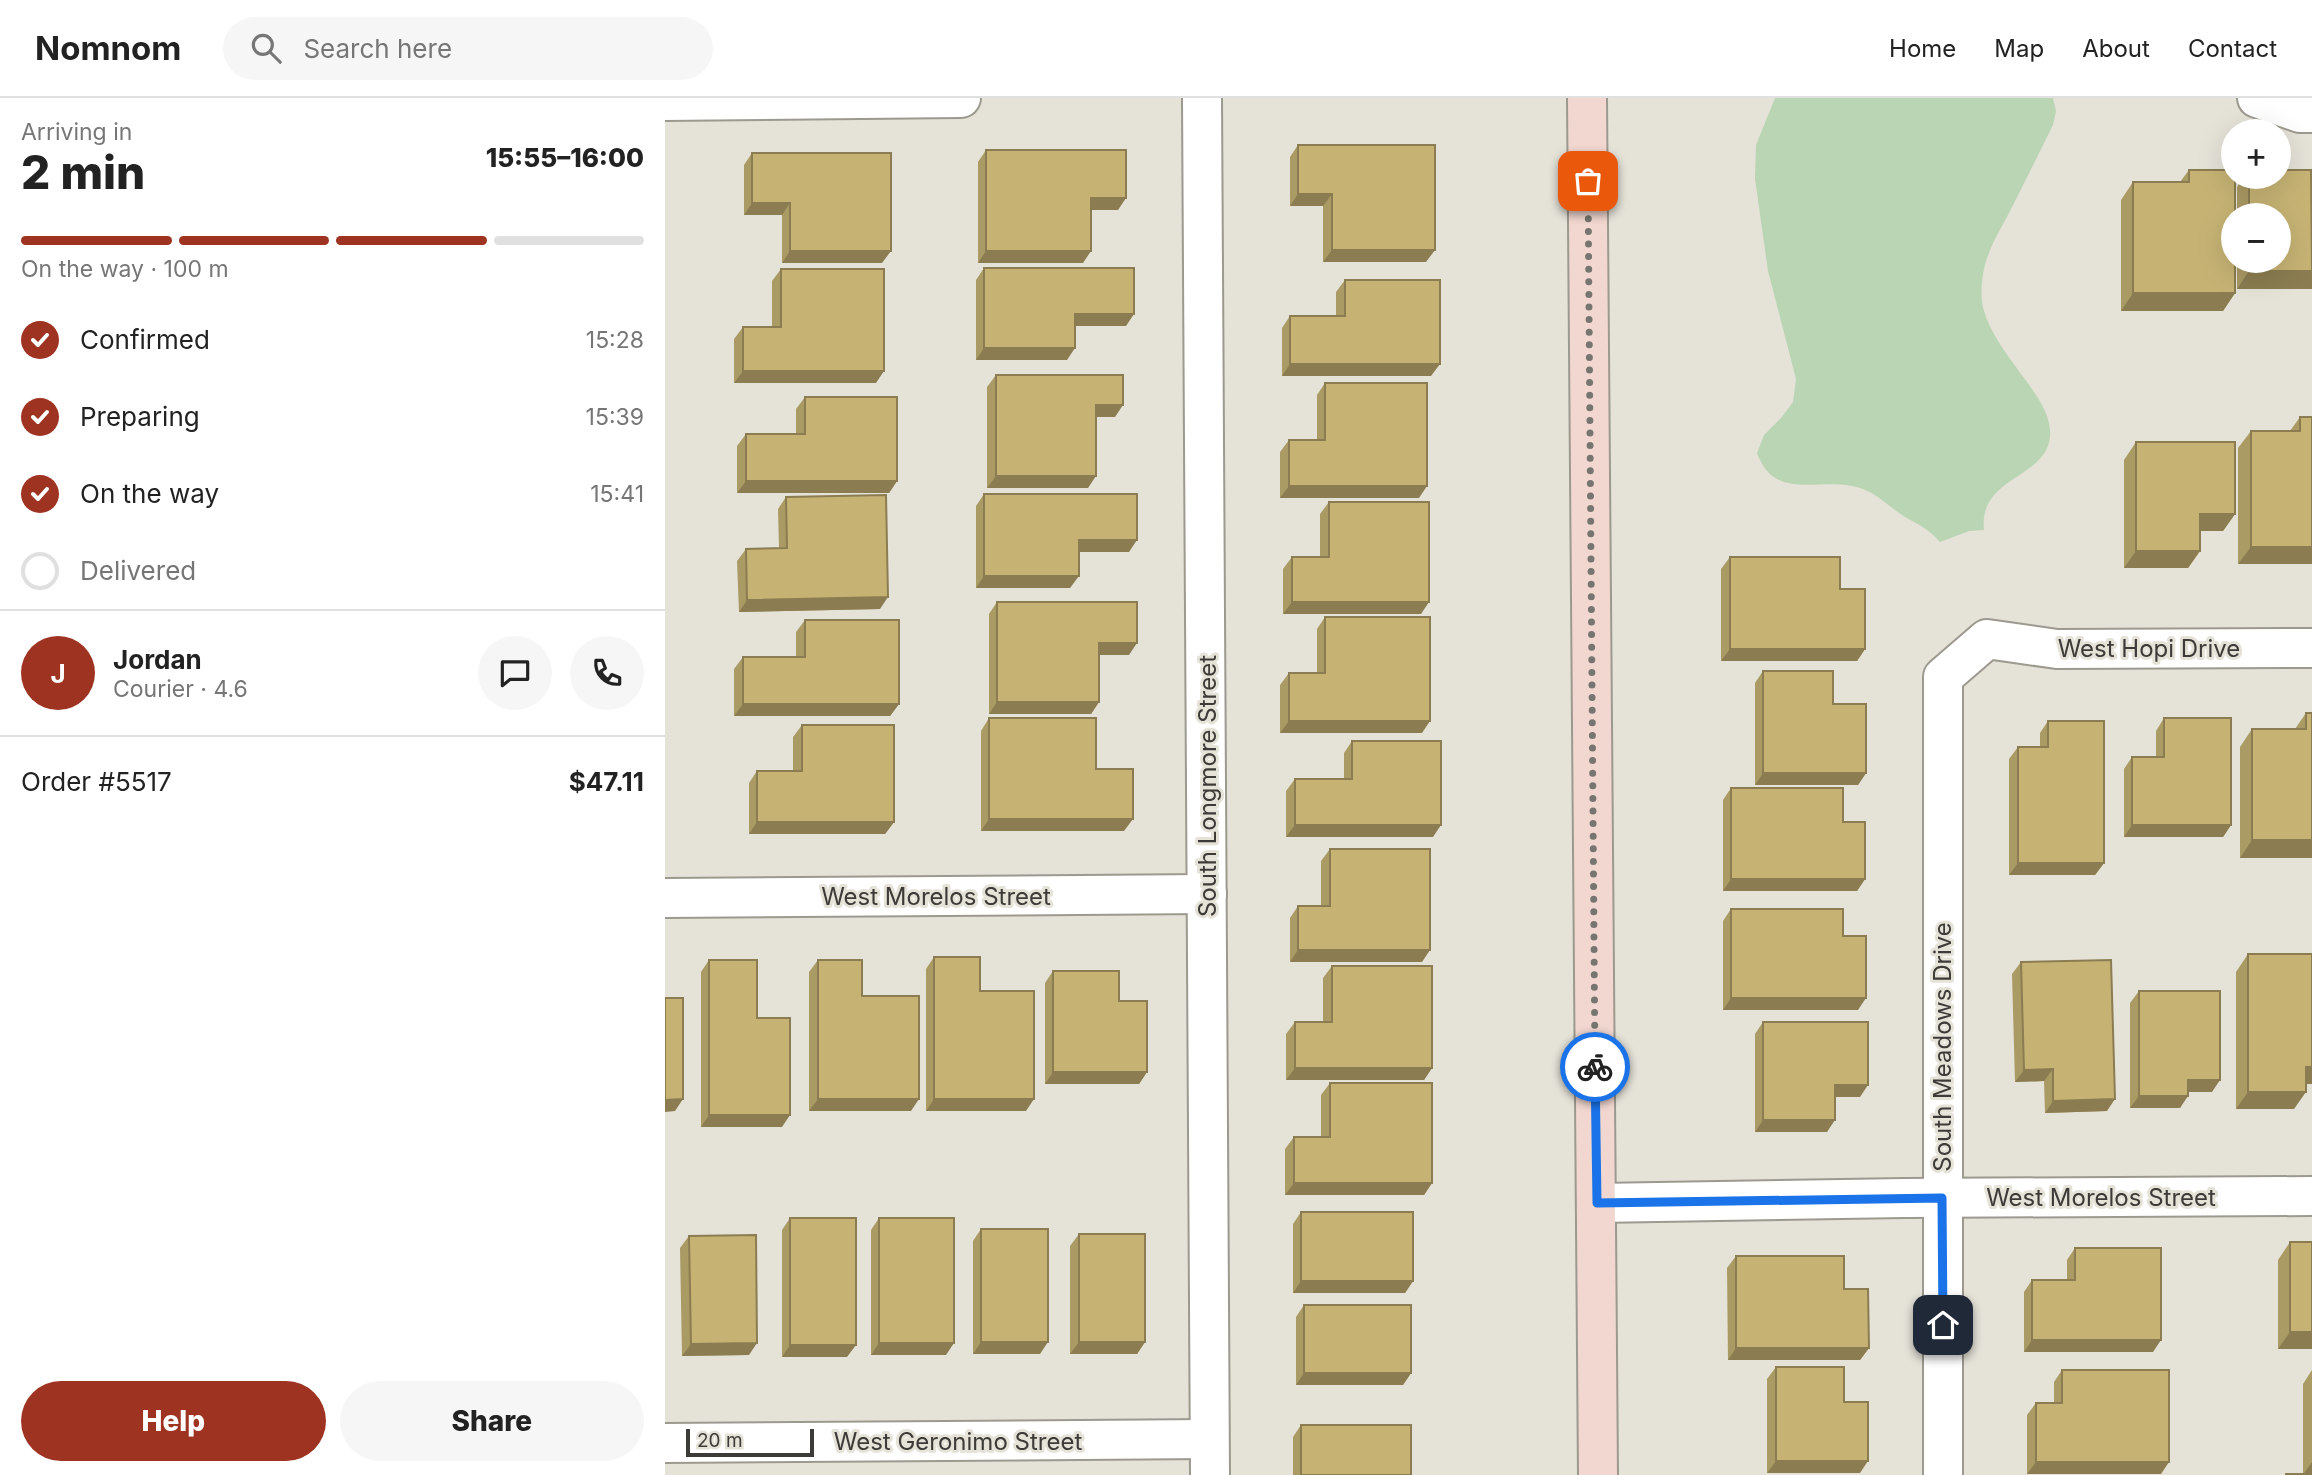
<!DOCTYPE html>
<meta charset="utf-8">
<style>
:root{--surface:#fff;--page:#f6f6f6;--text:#222;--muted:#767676;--line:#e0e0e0;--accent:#9d3320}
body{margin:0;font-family:Inter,sans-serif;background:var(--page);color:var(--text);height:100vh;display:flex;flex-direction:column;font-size:26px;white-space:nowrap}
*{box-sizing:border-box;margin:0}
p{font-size:23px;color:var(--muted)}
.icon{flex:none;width:38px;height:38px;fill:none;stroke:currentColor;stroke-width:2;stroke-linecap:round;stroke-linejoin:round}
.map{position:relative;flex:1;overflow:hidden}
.details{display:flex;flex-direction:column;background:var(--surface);width:665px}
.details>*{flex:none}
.tools{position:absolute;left:1556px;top:21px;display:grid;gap:14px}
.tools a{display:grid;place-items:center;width:70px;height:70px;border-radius:50%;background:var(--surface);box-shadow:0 7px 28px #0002;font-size:35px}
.scale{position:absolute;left:21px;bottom:18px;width:128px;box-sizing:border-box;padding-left:7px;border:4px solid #3c3b37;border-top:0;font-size:19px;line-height:24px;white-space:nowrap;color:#3c3b37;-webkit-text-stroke:5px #e5e2d8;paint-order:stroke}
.pin{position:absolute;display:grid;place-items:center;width:60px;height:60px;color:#fff;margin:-30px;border-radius:14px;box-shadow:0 4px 10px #0006}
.courier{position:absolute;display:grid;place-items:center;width:70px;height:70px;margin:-35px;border:5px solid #1a73e8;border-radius:50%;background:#fff;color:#222;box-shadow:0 2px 9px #0007}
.head em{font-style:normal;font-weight:800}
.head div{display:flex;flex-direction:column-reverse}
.head{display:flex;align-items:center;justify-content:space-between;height:119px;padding:0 21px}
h1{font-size:46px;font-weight:800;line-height:52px}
.bar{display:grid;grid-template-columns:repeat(4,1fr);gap:10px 7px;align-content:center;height:84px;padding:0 21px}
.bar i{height:9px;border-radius:5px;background:var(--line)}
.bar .current{background:var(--accent)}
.bar p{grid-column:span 4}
.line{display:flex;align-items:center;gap:18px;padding:0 21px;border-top:2px solid var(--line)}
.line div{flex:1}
.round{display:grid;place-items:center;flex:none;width:74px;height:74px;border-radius:37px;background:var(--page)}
ol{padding:0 21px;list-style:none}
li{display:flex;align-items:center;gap:21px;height:77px}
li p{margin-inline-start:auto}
li .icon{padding:7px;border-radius:50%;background:var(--accent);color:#fff;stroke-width:4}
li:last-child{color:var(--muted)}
li i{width:38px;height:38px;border:4px solid var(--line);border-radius:50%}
.action{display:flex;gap:14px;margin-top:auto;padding:14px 21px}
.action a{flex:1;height:80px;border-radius:42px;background:var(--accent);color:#fff;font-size:28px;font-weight:800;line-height:80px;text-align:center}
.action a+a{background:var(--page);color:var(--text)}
header{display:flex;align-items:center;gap:42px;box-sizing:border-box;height:98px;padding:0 35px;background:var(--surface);border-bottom:2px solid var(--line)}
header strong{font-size:33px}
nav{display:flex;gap:38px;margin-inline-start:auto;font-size:24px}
.search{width:490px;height:63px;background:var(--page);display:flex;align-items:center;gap:18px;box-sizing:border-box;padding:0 24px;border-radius:38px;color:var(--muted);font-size:26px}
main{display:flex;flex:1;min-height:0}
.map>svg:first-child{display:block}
.green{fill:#bad5b4}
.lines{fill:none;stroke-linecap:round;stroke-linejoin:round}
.street-casing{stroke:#9c998f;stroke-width:42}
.secondary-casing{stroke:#9c998f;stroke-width:42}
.street{stroke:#fff;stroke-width:38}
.secondary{stroke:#f2d7d0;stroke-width:38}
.wall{fill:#aa9a64}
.shaded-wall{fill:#8b7d51}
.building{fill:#c6b374;stroke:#8b7d51;stroke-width:2}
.done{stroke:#77756f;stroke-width:7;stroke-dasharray:0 12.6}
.route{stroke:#1a73e8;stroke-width:9}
.labels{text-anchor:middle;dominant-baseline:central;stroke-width:6;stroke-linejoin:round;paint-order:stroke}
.street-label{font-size:24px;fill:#3c3b37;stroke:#e5e2d8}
</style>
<header>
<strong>Nomnom</strong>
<div class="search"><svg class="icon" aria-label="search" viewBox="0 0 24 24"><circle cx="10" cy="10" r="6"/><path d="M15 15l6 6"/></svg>Search here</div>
<nav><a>Home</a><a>Map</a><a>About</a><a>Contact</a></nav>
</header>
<main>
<section class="details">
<div class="head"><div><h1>2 min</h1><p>Arriving in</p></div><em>15:55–16:00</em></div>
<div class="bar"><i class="current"></i><i class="current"></i><i class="current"></i><i></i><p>On the way · 100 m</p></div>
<ol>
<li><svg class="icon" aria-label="check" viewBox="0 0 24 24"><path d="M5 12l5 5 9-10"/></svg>Confirmed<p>15:28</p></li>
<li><svg class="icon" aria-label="check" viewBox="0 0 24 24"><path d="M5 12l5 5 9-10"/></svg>Preparing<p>15:39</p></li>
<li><svg class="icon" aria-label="check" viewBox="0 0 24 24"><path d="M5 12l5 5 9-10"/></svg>On the way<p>15:41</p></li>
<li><i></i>Delivered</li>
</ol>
<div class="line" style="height:126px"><b class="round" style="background:var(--accent);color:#fff">J</b><div><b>Jordan</b><p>Courier · 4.6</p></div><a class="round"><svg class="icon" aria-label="chat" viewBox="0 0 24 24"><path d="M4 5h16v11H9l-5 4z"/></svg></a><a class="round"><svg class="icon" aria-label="phone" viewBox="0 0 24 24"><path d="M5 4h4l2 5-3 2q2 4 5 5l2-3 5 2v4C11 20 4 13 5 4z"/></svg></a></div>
<div class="line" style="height:91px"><div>Order #5517</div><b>$47.11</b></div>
<div class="action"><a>Help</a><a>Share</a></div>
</section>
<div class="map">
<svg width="1647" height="1377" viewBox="0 0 1647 1377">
<rect width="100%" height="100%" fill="#e5e2d8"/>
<path class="green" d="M1110,0H1388L1391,13L1388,27C1374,55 1360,84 1345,113C1338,127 1329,141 1324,155C1317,171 1314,197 1319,213C1325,233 1339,253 1351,269C1365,289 1387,313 1385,338C1382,381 1313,378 1319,432L1304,433L1275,444C1264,431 1254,427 1240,419C1224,409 1213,396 1195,390C1158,377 1110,406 1092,355L1099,337L1116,320L1128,304L1131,281L1103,173L1090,81L1091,47Z"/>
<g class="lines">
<g class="street-casing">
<g id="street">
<polyline points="537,0 545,1377"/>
<polyline points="1592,0 1635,15 1647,15"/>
<polyline points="0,3 296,0"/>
<polyline points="0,800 542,796"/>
<polyline points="932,1105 1240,1100 1647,1098"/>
<polyline points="0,1345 544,1341"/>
<polyline points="1278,1377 1278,579 1322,541 1392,551 1647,550"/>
</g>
</g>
<g class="secondary-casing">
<polyline id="secondary" points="922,0 933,1377"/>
</g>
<use href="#street" class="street"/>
<use href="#secondary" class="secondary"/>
</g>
<g class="wall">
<polygon points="633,47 761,164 658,164 658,108 625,108 625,59"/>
<polygon points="321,52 453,112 426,112 418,165 313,165 313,64"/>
<polygon points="87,55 217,165 117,165 117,117 79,117 79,67"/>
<polygon points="1524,72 1570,195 1558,213 1456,213 1456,102 1468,84 1515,84"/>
<polygon points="1579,79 1614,79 1647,191 1572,191 1572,163 1614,163 1614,117 1572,117 1572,89"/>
<polygon points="319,170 461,228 410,228 402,262 311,262 311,182"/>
<polygon points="116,171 211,285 69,285 69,241 78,229 107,229 107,183"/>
<polygon points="680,182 766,278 617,278 617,230 625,218 671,218 671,194"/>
<polygon points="331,277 450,319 431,319 423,390 322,390 322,289"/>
<polygon points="660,285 754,400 615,400 615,354 624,342 652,342 652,297"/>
<polygon points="140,299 232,383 224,395 72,395 72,348 81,336 131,336 131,311"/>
<polygon points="1635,319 1647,466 1573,466 1573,350 1586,333 1625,333"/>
<polygon points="1471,344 1570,416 1558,433 1535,433 1535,453 1523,470 1459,470 1459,362"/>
<polygon points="319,396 464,454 414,454 405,490 311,490 311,408"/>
<polygon points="121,399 215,511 74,514 72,463 81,451 114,450 113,411"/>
<polygon points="664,404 756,516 618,516 618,471 627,459 655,459 655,416"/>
<polygon points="1065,459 1175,491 1200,551 1192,563 1056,563 1056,471"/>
<polygon points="332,504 464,557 434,557 434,604 426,616 324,616 324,516"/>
<polygon points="660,519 757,635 615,635 615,587 624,575 652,575 652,531"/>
<polygon points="140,522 234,606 225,618 69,618 69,571 78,559 131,559 131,534"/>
<polygon points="1098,573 1168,606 1201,675 1193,687 1090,687 1090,585"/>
<polygon points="1641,615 1647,760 1575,760 1575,649 1587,631 1630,631"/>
<polygon points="324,620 431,671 459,733 316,733 316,633"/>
<polygon points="1499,620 1566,727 1558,739 1459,739 1459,671 1467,659 1491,659 1491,633"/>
<polygon points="1383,623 1439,765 1430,777 1344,777 1344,661 1353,649 1375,649 1375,635"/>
<polygon points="137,627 229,724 220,736 84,736 84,685 92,673 128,673 128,639"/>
<polygon points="687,643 768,739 621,739 621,693 630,681 679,681 679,655"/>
<polygon points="1066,690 1178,724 1200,781 1192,793 1058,793 1058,702"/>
<polygon points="665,751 757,864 625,864 625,820 633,808 656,808 656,763"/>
<polygon points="1066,811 1178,838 1193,912 1058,912 1058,823"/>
<polygon points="1583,856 1647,986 1641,986 1629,1011 1571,1011 1571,874"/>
<polygon points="269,859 315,893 361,1013 261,1013 261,871"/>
<polygon points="44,862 92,920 117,1029 36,1029 36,874"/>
<polygon points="153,862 246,1013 144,1013 144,874"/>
<polygon points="1356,864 1442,1013 1380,1015 1379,983 1350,984 1347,876"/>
<polygon points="667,868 767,970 759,982 621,982 621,936 630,924 658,924 658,880"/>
<polygon points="388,873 454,903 482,974 474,986 380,986 380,885"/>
<polygon points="1474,893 1547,994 1523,994 1515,1010 1465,1010 1465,905"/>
<polygon points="1098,924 1195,999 1170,999 1162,1034 1090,1034 1090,936"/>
<polygon points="665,985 767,1085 759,1097 620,1097 620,1051 629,1039 656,1039 656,997"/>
<polygon points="636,1114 748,1183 740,1195 628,1195 628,1126"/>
<polygon points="125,1120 182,1259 117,1259 117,1132"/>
<polygon points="214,1120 281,1257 206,1257 206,1132"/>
<polygon points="316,1131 375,1256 308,1256 308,1143"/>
<polygon points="414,1136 480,1244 472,1256 405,1256 405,1148"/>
<polygon points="24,1138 84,1257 17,1258 15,1150"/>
<polygon points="1625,1144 1647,1251 1613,1251 1613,1162"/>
<polygon points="1410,1150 1488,1254 1359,1254 1359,1194 1367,1182 1402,1182 1402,1162"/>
<polygon points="1071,1158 1204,1250 1195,1262 1063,1262 1062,1170"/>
<polygon points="639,1207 746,1275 738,1287 631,1287 631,1219"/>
<polygon points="1111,1269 1179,1304 1195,1375 1102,1375 1102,1281"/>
<polygon points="1397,1272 1496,1376 1362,1376 1362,1317 1371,1305 1389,1305 1389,1284"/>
<polygon points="1647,1272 1647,1377 1638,1376 1638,1286"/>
<polygon points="636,1327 746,1377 628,1377 628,1339"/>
</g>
<g class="shaded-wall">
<polygon points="633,96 667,96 658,108 625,108"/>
<polygon points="426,100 461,100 453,112 418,112"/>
<polygon points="87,105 125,105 117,117 79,117"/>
<polygon points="667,152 770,152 761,164 658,164"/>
<polygon points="125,153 226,153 217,165 117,165"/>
<polygon points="321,153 426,153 418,165 313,165"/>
<polygon points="1584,173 1647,173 1647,191 1572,191"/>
<polygon points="1468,195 1570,195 1558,213 1456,213"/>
<polygon points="410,216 469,216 461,228 402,228"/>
<polygon points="319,250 410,250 402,262 311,262"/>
<polygon points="625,266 775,266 766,278 617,278"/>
<polygon points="78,273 219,273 211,285 69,285"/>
<polygon points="431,307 458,307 450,319 423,319"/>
<polygon points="331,378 431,378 423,390 322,390"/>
<polygon points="81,383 232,383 224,395 72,395"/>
<polygon points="624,388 762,388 754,400 615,400"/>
<polygon points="1535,416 1570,416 1558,433 1523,433"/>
<polygon points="414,442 472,442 464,454 405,454"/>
<polygon points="1586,449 1647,449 1647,466 1573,466"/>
<polygon points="1471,453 1535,453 1523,470 1459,470"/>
<polygon points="319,478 414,478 405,490 311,490"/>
<polygon points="223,499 215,511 74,514 82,502"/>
<polygon points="627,504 764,504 756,516 618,516"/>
<polygon points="434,545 472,545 464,557 426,557"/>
<polygon points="1065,551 1200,551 1192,563 1056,563"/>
<polygon points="332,604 434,604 426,616 324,616"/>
<polygon points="78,606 234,606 225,618 69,618"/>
<polygon points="624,623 765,623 757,635 615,635"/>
<polygon points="1098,675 1201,675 1193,687 1090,687"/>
<polygon points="324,721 468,721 459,733 316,733"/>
<polygon points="92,724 229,724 220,736 84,736"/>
<polygon points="630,727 776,727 768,739 621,739"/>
<polygon points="1467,727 1566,727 1558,739 1459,739"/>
<polygon points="1587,742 1647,742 1647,760 1575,760"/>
<polygon points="1353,765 1439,765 1430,777 1344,777"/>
<polygon points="1066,781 1200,781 1192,793 1058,793"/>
<polygon points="633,852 765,852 757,864 625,864"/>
<polygon points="1066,900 1201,900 1193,912 1058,912"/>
<polygon points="1641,969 1647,969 1647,986 1629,986"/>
<polygon points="630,970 767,970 759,982 621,982"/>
<polygon points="1388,971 1379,983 1350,984 1359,972"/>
<polygon points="388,974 482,974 474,986 380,986"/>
<polygon points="1523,982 1555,982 1547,994 1515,994"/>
<polygon points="1170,987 1203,987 1195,999 1162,999"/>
<polygon points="1583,994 1641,994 1629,1011 1571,1011"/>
<polygon points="1474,998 1523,998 1515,1010 1465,1010"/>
<polygon points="18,1001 10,1013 0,1014 0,1002"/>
<polygon points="153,1001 254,1001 246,1013 144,1013"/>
<polygon points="269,1001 369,1001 361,1013 261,1013"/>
<polygon points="1450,1001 1442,1013 1380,1015 1388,1003"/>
<polygon points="44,1017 125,1017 117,1029 36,1029"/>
<polygon points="1098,1022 1170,1022 1162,1034 1090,1034"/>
<polygon points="629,1085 767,1085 759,1097 620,1097"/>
<polygon points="636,1183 748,1183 740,1195 628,1195"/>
<polygon points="1625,1234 1647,1234 1647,1251 1613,1251"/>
<polygon points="1367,1242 1496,1242 1488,1254 1359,1254"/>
<polygon points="316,1244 383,1244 375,1256 308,1256"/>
<polygon points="414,1244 480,1244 472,1256 405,1256"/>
<polygon points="92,1245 84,1257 17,1258 26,1246"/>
<polygon points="214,1245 289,1245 281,1257 206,1257"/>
<polygon points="125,1247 191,1247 182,1259 117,1259"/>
<polygon points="1071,1250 1204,1250 1195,1262 1063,1262"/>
<polygon points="639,1275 746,1275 738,1287 631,1287"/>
<polygon points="1111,1363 1203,1363 1195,1375 1102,1375"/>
<polygon points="1371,1364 1504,1364 1496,1376 1362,1376"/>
<polygon points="1647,1364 1647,1377 1638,1377"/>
</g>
<g class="building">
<polygon points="633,47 770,47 770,152 667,152 667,96 633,96"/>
<polygon points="321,52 461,52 461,100 426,100 426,153 321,153"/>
<polygon points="87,55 226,55 226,153 125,153 125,105 87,105"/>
<polygon points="1524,72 1568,72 1568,79 1570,79 1570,117 1568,117 1568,163 1570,163 1570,195 1468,195 1468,84 1524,84"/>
<polygon points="1614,72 1646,72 1647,173 1584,173 1584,163 1614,163 1614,117 1584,117 1584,79 1614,79"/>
<polygon points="319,170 469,170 469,216 410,216 410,250 319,250"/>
<polygon points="116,171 219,171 219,273 78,273 78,229 116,229"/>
<polygon points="680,182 775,182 775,266 625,266 625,218 680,218"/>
<polygon points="331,277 458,277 458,307 431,307 431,378 331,378"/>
<polygon points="660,285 762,285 762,388 624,388 624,342 660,342"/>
<polygon points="140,299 232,299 232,383 81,383 81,336 140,336"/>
<polygon points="1635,319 1647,319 1647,449 1586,449 1586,333 1635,333"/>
<polygon points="1471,344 1570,344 1570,416 1535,416 1535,453 1471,453"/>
<polygon points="319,396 472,396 472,442 414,442 414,478 319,478"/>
<polygon points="221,397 223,499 82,502 81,451 122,450 121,399"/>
<polygon points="664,404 764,404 764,504 627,504 627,459 664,459"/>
<polygon points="1065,459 1175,459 1175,491 1200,491 1200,551 1065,551"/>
<polygon points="332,504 472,504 472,545 434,545 434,604 332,604"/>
<polygon points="660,519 765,519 765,623 624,623 624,575 660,575"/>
<polygon points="140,522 234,522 234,606 78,606 78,559 140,559"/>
<polygon points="1098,573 1168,573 1168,606 1201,606 1201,675 1098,675"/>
<polygon points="1641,615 1647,615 1647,742 1587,742 1587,631 1641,631"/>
<polygon points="324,620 431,620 431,671 468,671 468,721 324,721"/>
<polygon points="1499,620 1566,620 1566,727 1467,727 1467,659 1499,659"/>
<polygon points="1383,623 1439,623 1439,765 1353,765 1353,649 1383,649"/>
<polygon points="137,627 229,627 229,724 92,724 92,673 137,673"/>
<polygon points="687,643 776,643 776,727 630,727 630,681 687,681"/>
<polygon points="1066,690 1178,690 1178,724 1200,724 1200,781 1066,781"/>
<polygon points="665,751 765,751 765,852 633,852 633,808 665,808"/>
<polygon points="1066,811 1178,811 1178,838 1201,838 1201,900 1066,900"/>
<polygon points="1583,856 1647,856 1647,969 1641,969 1641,994 1583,994"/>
<polygon points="269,859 315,859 315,893 369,893 369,1001 269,1001"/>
<polygon points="44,862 92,862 92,920 125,920 125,1017 44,1017"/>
<polygon points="153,862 197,862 197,898 254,898 254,1001 153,1001"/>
<polygon points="1446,862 1450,1001 1388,1003 1388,971 1359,972 1356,864"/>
<polygon points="667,868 767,868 767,970 630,970 630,924 667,924"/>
<polygon points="388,873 454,873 454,903 482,903 482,974 388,974"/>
<polygon points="1474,893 1555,893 1555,982 1523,982 1523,998 1474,998"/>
<polygon points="0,900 18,900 18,1001 0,1002"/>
<polygon points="1098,924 1203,924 1203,987 1170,987 1170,1022 1098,1022"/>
<polygon points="665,985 767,985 767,1085 629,1085 629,1039 665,1039"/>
<rect x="636" y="1114" width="112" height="69"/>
<rect x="125" y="1120" width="66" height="127"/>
<rect x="214" y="1120" width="75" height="125"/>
<rect x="316" y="1131" width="67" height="113"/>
<rect x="414" y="1136" width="66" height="108"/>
<polygon points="91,1137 92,1245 26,1246 24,1138"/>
<rect x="1625" y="1144" width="22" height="90"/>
<polygon points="1410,1150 1496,1150 1496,1242 1367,1242 1367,1182 1410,1182"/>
<polygon points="1071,1158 1179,1158 1179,1191 1203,1191 1204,1250 1071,1250"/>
<rect x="639" y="1207" width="107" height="68"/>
<polygon points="1111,1269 1179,1269 1179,1304 1203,1304 1203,1363 1111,1363"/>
<polygon points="1397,1272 1504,1272 1504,1364 1371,1364 1371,1305 1397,1305"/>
<rect x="636" y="1327" width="110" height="50"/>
<rect x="1621" y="1376" width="26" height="1"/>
</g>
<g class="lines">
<polyline class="done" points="923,83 930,969"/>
<polyline class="route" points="930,969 932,1105 1277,1100 1278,1227"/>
</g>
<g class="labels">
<g class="street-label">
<text x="1484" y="550">West Hopi Drive</text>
<text transform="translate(542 688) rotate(-90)">South Longmore Street</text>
<text x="271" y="798">West Morelos Street</text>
<text transform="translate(1277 949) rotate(-90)">South Meadows Drive</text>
<text x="1436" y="1099">West Morelos Street</text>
<text x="293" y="1343">West Geronimo Street</text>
</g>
</g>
</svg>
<div class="tools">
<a>+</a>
<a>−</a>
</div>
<div class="scale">20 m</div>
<div class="pin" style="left:923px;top:83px;background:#ea580c"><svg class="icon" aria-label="bag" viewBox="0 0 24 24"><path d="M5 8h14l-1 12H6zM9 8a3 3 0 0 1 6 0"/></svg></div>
<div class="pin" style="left:1278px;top:1227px;background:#1f2937"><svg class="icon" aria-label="home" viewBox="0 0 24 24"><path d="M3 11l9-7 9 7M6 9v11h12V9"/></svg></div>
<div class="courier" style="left:930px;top:969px"><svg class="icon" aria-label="bike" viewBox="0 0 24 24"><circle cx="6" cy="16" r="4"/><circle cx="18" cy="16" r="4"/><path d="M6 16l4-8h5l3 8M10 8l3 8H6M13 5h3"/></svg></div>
</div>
</main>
